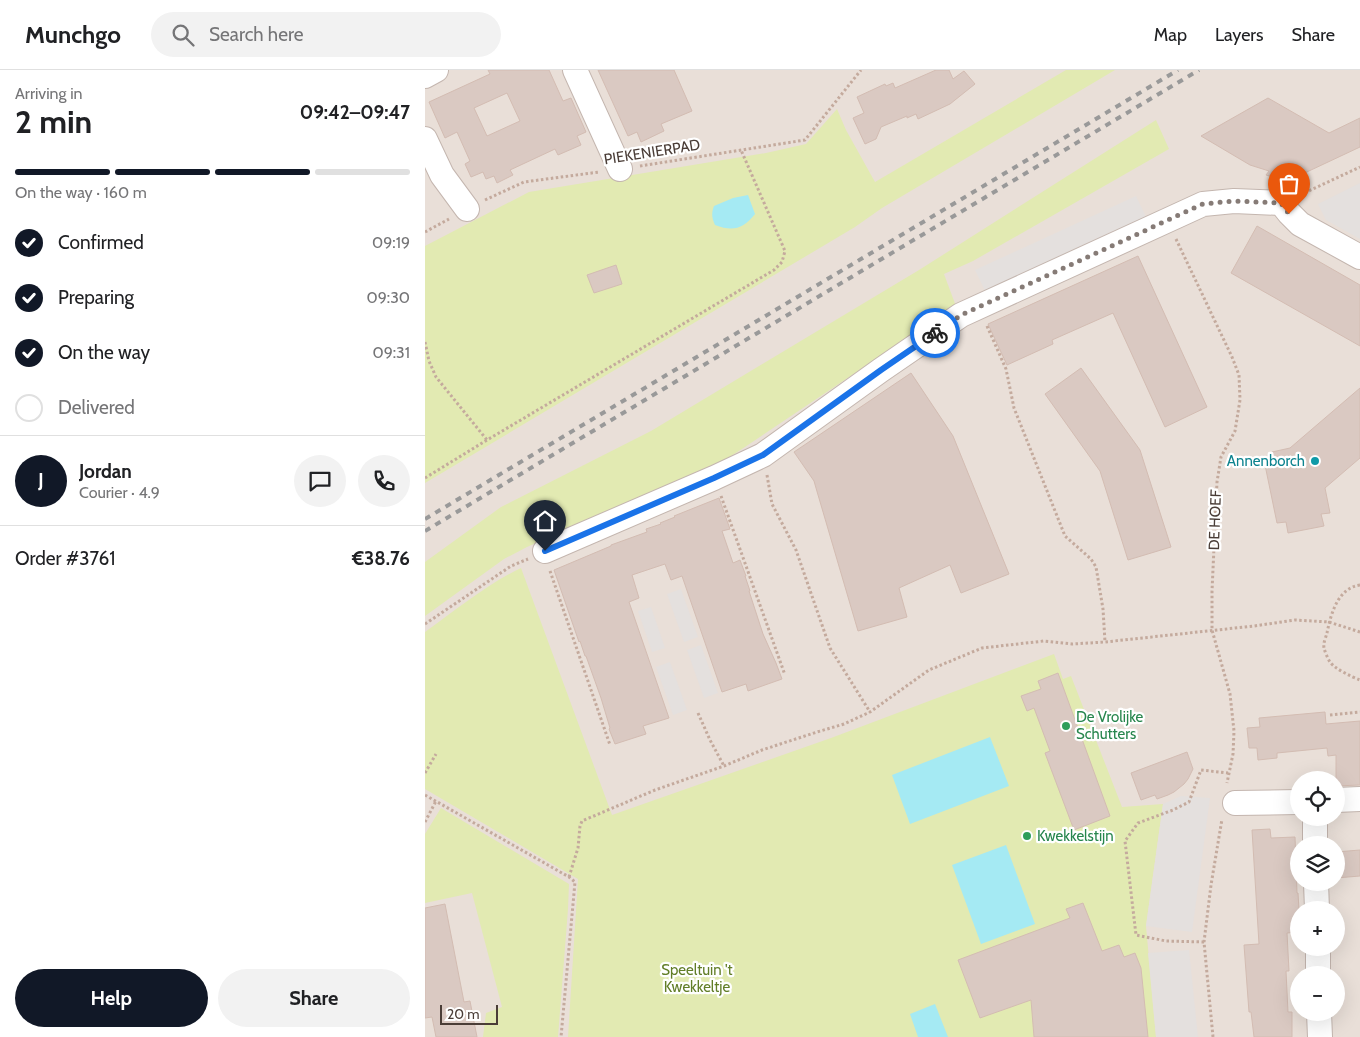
<!DOCTYPE html>
<meta charset="utf-8">
<style>
:root{--surface:#fff;--page:#f2f2f2;--text:#202124;--muted:#757577;--line:#e0e0e0;--accent:#111827}
body{margin:0;font-family:Cabin,sans-serif;background:var(--page);color:var(--text);height:100vh;display:flex;flex-direction:column;font-size:19px;white-space:nowrap}
*{box-sizing:border-box;margin:0}
p{font-size:16px;color:var(--muted)}
.icon{flex:none;width:28px;height:28px;fill:none;stroke:currentColor;stroke-width:2;stroke-linecap:round;stroke-linejoin:round}
.map{position:relative;flex:1;overflow:hidden}
.panel{display:flex;flex-direction:column;background:var(--surface);width:425px}
.panel>*{flex:none}
.buttons{position:absolute;left:865px;top:701px;display:grid;gap:10px}
.buttons a{display:grid;place-items:center;width:55px;height:55px;border-radius:50%;background:var(--surface);box-shadow:0 5px 20px #0002;font-size:25px}
.scale{position:absolute;left:15px;bottom:12px;width:58px;box-sizing:border-box;padding-left:5px;border:2px solid #4a3d37;border-top:0;font-size:14px;line-height:18px;white-space:nowrap;color:#4a3d37;-webkit-text-stroke:4px #fff;paint-order:stroke}
.pin{position:absolute;display:grid;place-items:center;width:42px;height:42px;color:#fff;margin:-51px -21px;border-radius:50% 50% 50% 0;rotate:-45deg;box-shadow:0 0 5px #0007}
.pin .icon{rotate:45deg}
.courier{position:absolute;display:grid;place-items:center;width:50px;height:50px;margin:-25px;border:4px solid #1a73e8;border-radius:50%;background:#fff;color:#222;box-shadow:0 1px 6px #0007}
.overview em{font-style:normal;font-weight:700}
.overview div{display:flex;flex-direction:column-reverse}
.overview{display:flex;align-items:center;justify-content:space-between;height:85px;padding:0 15px}
h1{font-size:32px;font-weight:700;line-height:38px}
.bar{display:grid;grid-template-columns:repeat(4,1fr);gap:8px 5px;align-content:center;height:60px;padding:0 15px}
.bar i{height:6px;border-radius:4px;background:var(--line)}
.bar .current{background:var(--accent)}
.bar p{grid-column:span 4}
.line{display:flex;align-items:center;gap:12px;padding:0 15px;border-top:1px solid var(--line)}
.line div{flex:1}
.round{display:grid;place-items:center;flex:none;width:52px;height:52px;border-radius:26px;background:var(--page)}
ol{padding:0 15px;list-style:none}
li{display:flex;align-items:center;gap:15px;height:55px}
li p{margin-inline-start:auto}
li .icon{padding:5px;border-radius:50%;background:var(--accent);color:#fff;stroke-width:4}
li:last-child{color:var(--muted)}
li i{width:28px;height:28px;border:2px solid var(--line);border-radius:50%}
.button{display:flex;gap:10px;margin-top:auto;padding:10px 15px}
.button a{flex:1;height:58px;border-radius:30px;background:var(--accent);color:#fff;font-size:20px;font-weight:700;line-height:58px;text-align:center}
.button a+a{background:var(--page);color:var(--text)}
header{display:flex;align-items:center;gap:30px;box-sizing:border-box;height:70px;padding:0 25px;background:var(--surface);border-bottom:1px solid var(--line)}
header strong{font-size:24px}
nav{display:flex;gap:28px;margin-inline-start:auto;font-size:18px}
.search{width:350px;height:45px;background:var(--page);display:flex;align-items:center;gap:12px;box-sizing:border-box;padding:0 18px;border-radius:28px;color:var(--muted);font-size:19px}
main{display:flex;flex:1;min-height:0}
.map>svg:first-child{display:block}
.residential{fill:#e9dfd8;fill-rule:evenodd}
.green{fill:#e2eab2}
.parking{fill:#e4e0de}
.water{fill:#a5eaf3}
.building{fill:#dac9c2;stroke:#d3bcb2;fill-rule:evenodd}
.lines{fill:none;stroke-linecap:round;stroke-linejoin:round}
.minor-casing{stroke:#c4b6af;stroke-width:26}
.path{stroke:#c4aa9d;stroke-width:3;stroke-dasharray:2.5 2.5;stroke-linecap:butt}
.minor{stroke:#fff;stroke-width:24}
.rail{stroke:#999;stroke-width:4;stroke-dasharray:6 6;stroke-linecap:butt}
.done{stroke:#867b76;stroke-width:5;stroke-dasharray:0 9}
.route{stroke:#1a73e8;stroke-width:6}
.culture-dot{fill:#0f9aa8;stroke:#fff;stroke-width:2}
.leisure-dot{fill:#2e9e5b;stroke:#fff;stroke-width:2}
.labels{text-anchor:middle;dominant-baseline:central;stroke-width:4.5;stroke-linejoin:round;paint-order:stroke}
.street-label{font-size:15px;fill:#4a3d37;stroke:#fff}
.culture-label{font-size:15px;fill:#0d838f;stroke:#fff;text-anchor:end}
.leisure-label{font-size:15px;fill:#27864d;stroke:#fff;text-anchor:start}
.park-label{font-size:15px;fill:#627e28;stroke:#fff}
</style>
<header>
<strong>Munchgo</strong>
<div class="search"><svg class="icon" aria-label="search" viewBox="0 0 24 24"><circle cx="10" cy="10" r="6"/><path d="M15 15l6 6"/></svg>Search here</div>
<nav><a>Map</a><a>Layers</a><a>Share</a></nav>
</header>
<main>
<section class="panel">
<div class="overview"><div><h1>2 min</h1><p>Arriving in</p></div><em>09:42–09:47</em></div>
<div class="bar"><i class="current"></i><i class="current"></i><i class="current"></i><i></i><p>On the way · 160 m</p></div>
<ol>
<li><svg class="icon" aria-label="check" viewBox="0 0 24 24"><path d="M5 12l5 5 9-10"/></svg>Confirmed<p>09:19</p></li>
<li><svg class="icon" aria-label="check" viewBox="0 0 24 24"><path d="M5 12l5 5 9-10"/></svg>Preparing<p>09:30</p></li>
<li><svg class="icon" aria-label="check" viewBox="0 0 24 24"><path d="M5 12l5 5 9-10"/></svg>On the way<p>09:31</p></li>
<li><i></i>Delivered</li>
</ol>
<div class="line" style="height:90px"><b class="round" style="background:var(--accent);color:#fff">J</b><div><b>Jordan</b><p>Courier · 4.9</p></div><a class="round"><svg class="icon" aria-label="chat" viewBox="0 0 24 24"><path d="M4 5h16v11H9l-5 4z"/></svg></a><a class="round"><svg class="icon" aria-label="phone" viewBox="0 0 24 24"><path d="M5 4h4l2 5-3 2q2 4 5 5l2-3 5 2v4C11 20 4 13 5 4z"/></svg></a></div>
<div class="line" style="height:65px"><div>Order #3761</div><b>€38.76</b></div>
<div class="button"><a>Help</a><a>Share</a></div>
</section>
<div class="map">
<svg width="935" height="967" viewBox="0 0 935 967">
<rect width="100%" height="100%" fill="#f5eeea"/>
<path class="residential" d="M0,0H935V967H0ZM874,710H911V748H874ZM874,775H911V812H874ZM874,840H911V878H874ZM874,905H911V942H874Z"/>
<g class="green">
<polygon points="641,0 690,0 457,138 430,157 0,413 0,176 104,122 341,83 381,74 412,39 421,60 450,112"/>
<polygon points="731,50 744,79 548,191 519,204 532,239 503,254 320,377 303,388 102,477 79,489 0,546 0,492 76,437 226,361 494,200"/>
<path d="M96,498L187,745L406,668L629,584L638,609L646,606L697,737L738,734L721,856L731,967H143L153,809L0,719V562C31,540 62,514 96,498Z"/>
<polygon points="16,738 144,814 143,839 133,967 58,967 61,943 77,937 47,823 0,833 0,764"/>
</g>
<g class="parking">
<polygon points="935,113 935,169 901,150 893,134"/>
<polygon points="711,126 722,149 561,223 550,200"/>
<polygon points="256,519 273,567 259,572 242,524"/>
<polygon points="226,537 240,578 227,582 213,541"/>
<polygon points="276,575 293,623 279,628 262,580"/>
<polygon points="245,592 262,640 248,645 231,597"/>
<polygon points="756,726 785,728 767,862 721,856 738,734"/>
<polygon points="764,880 773,967 731,967 723,883"/>
</g>
<g class="water">
<path d="M323,125L330,144C318,159 308,162 290,155C287,148 286,144 289,136L308,128Z"/>
<polygon points="565,667 584,716 485,754 467,705"/>
<polygon points="581,775 610,854 556,874 527,795"/>
<polygon points="510,934 523,967 493,967 485,944"/>
</g>
<g class="building">
<path d="M63,0H124L138,31L146,28L161,62L152,66L156,75L133,85L130,79L85,100L88,105L72,113L69,106L61,109L58,102L46,107L40,94L45,91L32,62L20,68L4,32L65,4ZM82,23L95,51L62,66L49,38Z"/>
<polygon points="173,0 249,0 267,41 236,54 239,61 216,72 212,62 203,66"/>
<polygon points="511,0 524,0 528,9 539,1 550,14 525,34 493,49 491,44 482,48 482,46 456,57 451,69 440,74 428,48 439,43 432,27 460,14 461,16 468,13 470,18"/>
<polygon points="843,28 904,63 935,48 935,77 869,108 858,110 841,105 844,101 825,95 776,66"/>
<polygon points="832,156 935,215 935,276 806,203"/>
<polygon points="713,186 782,337 740,357 688,243 627,270 628,274 582,295 563,254"/>
<polygon points="191,195 197,214 169,223 162,205"/>
<polygon points="656,298 715,380 746,477 703,490 675,401 620,324"/>
<polygon points="486,303 528,366 584,504 536,523 525,495 474,518 482,547 433,561 391,418 389,411 369,382"/>
<polygon points="935,318 935,388 900,418 905,443 896,444 899,456 863,463 861,452 852,453 840,395 849,393 847,382 865,378"/>
<polygon points="294,428 305,459 297,461 308,493 315,490 321,506 320,506 325,521 324,521 338,564 351,593 357,609 323,621 321,614 297,622 257,506 246,510 240,494 207,505 214,528 204,532 244,648 218,656 221,664 190,674 184,659 185,658 176,628 161,586 160,586 155,571 154,572 129,500 186,476 186,475 222,462 221,459 236,454 235,453 250,447 249,446"/>
<polygon points="633,603 685,746 649,760 620,683 625,681 609,638 602,641 596,626 616,619 613,611"/>
<polygon points="900,642 901,654 935,651 935,715 911,716 911,685 903,686 902,678 852,683 852,688 833,690 832,678 824,678 822,658 835,657 834,648"/>
<polygon points="762,682 768,699 763,709 759,714 749,722 743,725 732,729 730,725 716,730 706,703"/>
<polygon points="845,759 846,768 870,767 872,823 873,823 874,840 874,856 872,856 873,862 862,863 864,901 861,901 863,942 867,942 867,967 829,967 826,942 824,942 819,875 834,874 827,760"/>
<polygon points="935,780 935,806 911,808 911,782"/>
<polygon points="658,833 677,881 694,875 699,887 710,883 716,898 723,967 609,967 606,930 555,948 533,890 645,848 641,839"/>
<polygon points="20,834 39,932 45,931 52,967 11,967 7,947 0,948 0,838"/>
</g>
<g class="lines">
<g class="minor-casing">
<g id="minor">
<polyline points="150,0 195,99"/>
<polyline points="0,6 11,0"/>
<polyline points="0,69 17,105 42,139"/>
<polyline points="120,481 289,408 338,385 456,300 536,245 778,134 809,131 856,133 864,143 875,154 935,187"/>
<polyline points="911,730 935,729"/>
<polyline points="810,733 874,732"/>
<polyline points="890,748 890,775"/>
<polyline points="891,812 892,840"/>
<polyline points="893,878 893,905"/>
<polyline points="894,942 895,967"/>
</g>
</g>
<g class="path">
<polyline points="215,96 380,70 436,0"/>
<polyline points="875,125 935,97"/>
<polyline points="60,130 99,112 174,102"/>
<polyline points="0,162 24,149"/>
<polyline points="751,169 807,287 814,305 815,330 810,361 796,387 792,412 787,521 787,560 805,624 809,661 808,684 802,713"/>
<polyline points="562,256 581,299 589,338 640,466 666,489 671,497 678,539 680,572"/>
<polyline points="0,272 4,291 11,307 62,370"/>
<polyline points="342,405 347,434 371,480 405,578 445,642"/>
<polyline points="0,408 62,370 349,200 357,192 360,181 316,80"/>
<polyline points="296,426 360,605"/>
<polyline points="125,501 185,675"/>
<path d="M935,515C913,518 906,543 902,563C901,567 898,573 899,578C900,582 903,589 905,592C910,599 927,607 935,610"/>
<polyline points="0,554 86,496 103,489"/>
<polyline points="273,643 285,670 299,696"/>
<polyline points="905,645 935,642"/>
<polyline points="0,703 11,684"/>
<polyline points="0,725 144,807 150,812 136,967"/>
<polyline points="0,752 11,731"/>
<polyline points="144,807 153,778 155,756 157,751 230,720 299,696 337,680 392,662 419,654 445,642 504,600 557,578 619,571 647,574 680,572 829,556 870,550 904,552 935,562"/>
<polyline points="779,872 741,871 711,865 700,771 713,753 748,740 764,732 776,700 803,703"/>
<polyline points="788,967 779,872 786,815 797,749"/>
</g>
<use href="#minor" class="minor"/>
<g class="rail">
<polyline points="0,449 753,0"/>
<polyline points="0,461 774,0"/>
</g>
</g>
<g class="lines">
<polyline class="done" points="510,263 536,245 778,134 809,131 856,133 864,144"/>
<polyline class="route" points="120,481 289,408 338,385 456,300 510,263"/>
</g>
<circle class="culture-dot" cx="890" cy="391" r="5"/>
<g class="leisure-dot">
<circle cx="641" cy="656" r="5"/>
<circle cx="602" cy="766" r="5"/>
</g>
<g class="labels">
<g class="street-label">
<text transform="translate(227 82) rotate(-9)">PIEKENIERPAD</text>
<text transform="translate(790 450) rotate(-88)">DE HOEF</text>
</g>
<g class="culture-label">
<text x="880" y="391">Annenborch</text>
</g>
<g class="leisure-label">
<text x="651" y="647">De Vrolijke<tspan x="651" dy="17">Schutters</tspan></text>
<text x="612" y="766">Kwekkelstijn</text>
</g>
<g class="park-label">
<text x="272" y="900">Speeltuin 't<tspan x="272" dy="17">Kwekkeltje</tspan></text>
</g>
</g>
</svg>
<div class="buttons">
<a><svg class="icon" aria-label="locate" viewBox="0 0 24 24"><circle cx="12" cy="12" r="6"/><path d="M12 2v4M12 18v4M2 12h4M18 12h4"/></svg></a>
<a><svg class="icon" aria-label="layers" viewBox="0 0 24 24"><path d="M12 4l9 5-9 5-9-5zM3 14l9 5 9-5"/></svg></a>
<a>+</a>
<a>−</a>
</div>
<div class="scale">20 m</div>
<div class="pin" style="left:864px;top:144px;background:#ea580c"><svg class="icon" aria-label="bag" viewBox="0 0 24 24"><path d="M5 8h14l-1 12H6zM9 8a3 3 0 0 1 6 0"/></svg></div>
<div class="pin" style="left:120px;top:481px;background:#1f2937"><svg class="icon" aria-label="home" viewBox="0 0 24 24"><path d="M3 11l9-7 9 7M6 9v11h12V9"/></svg></div>
<div class="courier" style="left:510px;top:263px"><svg class="icon" aria-label="bike" viewBox="0 0 24 24"><circle cx="6" cy="16" r="4"/><circle cx="18" cy="16" r="4"/><path d="M6 16l4-8h5l3 8M10 8l3 8H6M13 5h3"/></svg></div>
</div>
</main>
